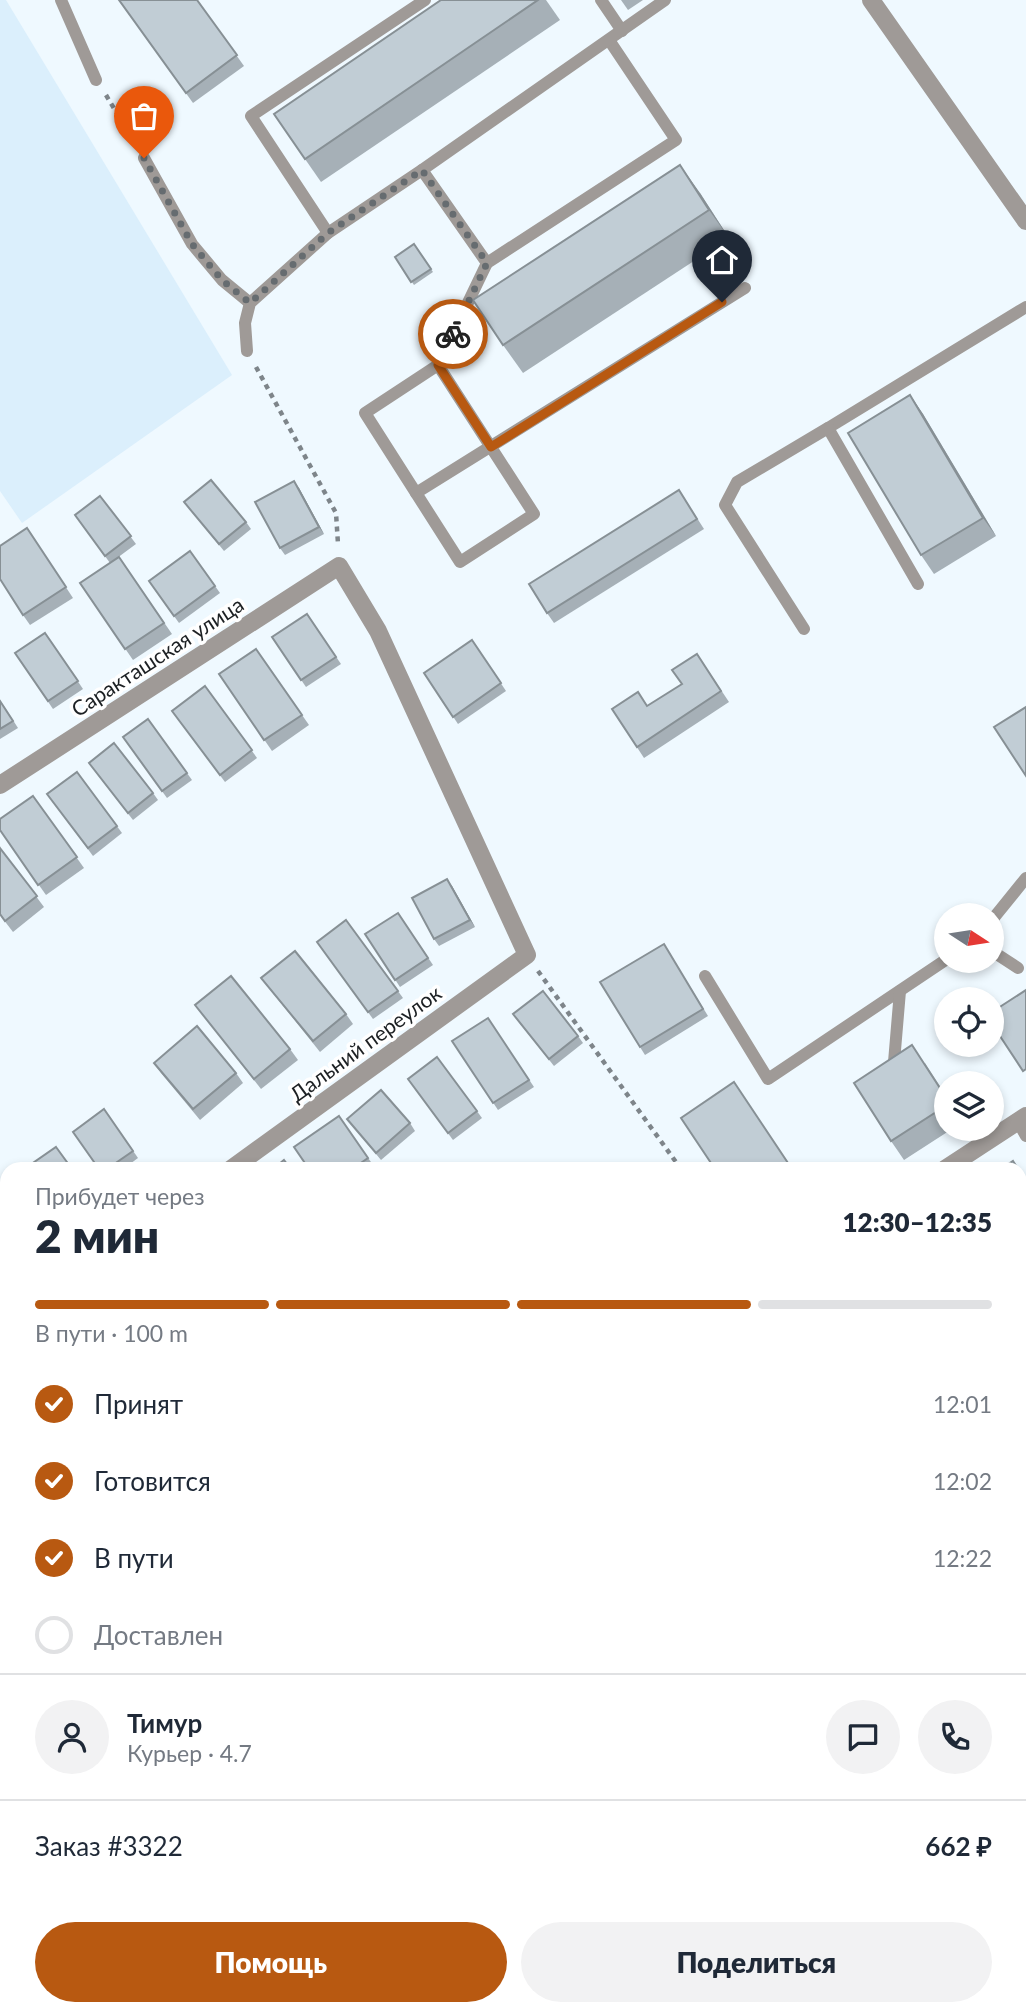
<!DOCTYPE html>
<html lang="ru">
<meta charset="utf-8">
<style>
:root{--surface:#fff;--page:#f2f2f3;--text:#1f2937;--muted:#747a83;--line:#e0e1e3;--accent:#b85911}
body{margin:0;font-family:Lato,sans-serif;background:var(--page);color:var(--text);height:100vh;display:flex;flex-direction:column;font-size:26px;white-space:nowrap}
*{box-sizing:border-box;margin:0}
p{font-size:23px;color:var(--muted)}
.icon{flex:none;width:38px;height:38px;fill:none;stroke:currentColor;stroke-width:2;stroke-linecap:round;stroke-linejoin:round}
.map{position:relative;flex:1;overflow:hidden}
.side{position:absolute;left:0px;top:1162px;width:1027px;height:854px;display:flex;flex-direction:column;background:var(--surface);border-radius:21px 21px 0 0;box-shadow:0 4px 10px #0003}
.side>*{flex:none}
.needle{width:46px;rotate:102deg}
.buttons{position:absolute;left:934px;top:903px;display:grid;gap:14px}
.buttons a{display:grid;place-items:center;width:70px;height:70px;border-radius:50%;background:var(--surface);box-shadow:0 4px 10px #0003;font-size:35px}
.pin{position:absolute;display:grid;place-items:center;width:60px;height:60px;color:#fff;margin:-72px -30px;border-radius:50% 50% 50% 0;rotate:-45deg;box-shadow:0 0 7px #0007}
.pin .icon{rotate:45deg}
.courier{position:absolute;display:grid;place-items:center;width:70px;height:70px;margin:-35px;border:5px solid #b85911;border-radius:50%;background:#fff;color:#222;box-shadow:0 2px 9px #0007}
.head em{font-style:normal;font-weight:800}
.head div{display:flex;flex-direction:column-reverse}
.head{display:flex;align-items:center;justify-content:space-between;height:119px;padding:0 35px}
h1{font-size:46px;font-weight:800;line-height:52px}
.bar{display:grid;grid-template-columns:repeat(4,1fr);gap:10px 7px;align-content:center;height:84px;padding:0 35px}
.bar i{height:9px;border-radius:5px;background:var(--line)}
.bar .active{background:var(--accent)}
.bar p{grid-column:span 4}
.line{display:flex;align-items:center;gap:18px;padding:0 35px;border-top:2px solid var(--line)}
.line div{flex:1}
.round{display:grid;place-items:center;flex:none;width:74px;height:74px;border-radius:37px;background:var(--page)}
ol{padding:0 35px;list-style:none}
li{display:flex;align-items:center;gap:21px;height:77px}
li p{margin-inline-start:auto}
li .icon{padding:7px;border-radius:50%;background:var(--accent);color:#fff;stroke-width:4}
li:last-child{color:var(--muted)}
li i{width:38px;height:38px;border:4px solid var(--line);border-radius:50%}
.primary-button{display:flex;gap:14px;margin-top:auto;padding:14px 35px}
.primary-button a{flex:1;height:80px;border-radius:42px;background:var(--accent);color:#fff;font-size:28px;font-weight:800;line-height:80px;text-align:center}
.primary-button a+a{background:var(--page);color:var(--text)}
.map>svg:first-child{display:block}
.built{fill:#dbeffc}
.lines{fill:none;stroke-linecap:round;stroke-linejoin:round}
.path{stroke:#7e858a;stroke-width:4.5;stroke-dasharray:5 5;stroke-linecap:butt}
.service{stroke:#9f9a97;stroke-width:12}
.minor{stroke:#9f9a97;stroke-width:18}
.tertiary{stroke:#9f9a97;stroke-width:18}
.secondary{stroke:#756e69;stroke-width:18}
.wall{fill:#a6b0b7}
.shaded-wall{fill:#879095}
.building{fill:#c1cdd5;stroke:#879095;stroke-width:2}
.done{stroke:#666c70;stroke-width:7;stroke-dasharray:0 12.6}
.route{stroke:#b85911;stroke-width:9}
.labels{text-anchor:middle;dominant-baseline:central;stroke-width:7;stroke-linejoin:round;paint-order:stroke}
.street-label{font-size:21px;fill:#1c2023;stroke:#fff}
</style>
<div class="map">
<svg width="1026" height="2016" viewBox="0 0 1026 2016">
<rect width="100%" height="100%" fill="#eff9ff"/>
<polygon class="built" points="0,0 6,0 232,375 22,523 0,491"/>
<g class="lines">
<g class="path">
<polyline points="106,95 134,142"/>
<polyline points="256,367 336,513 338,544"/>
<polyline points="538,971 681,1169"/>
</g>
<g class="service">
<polyline points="61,0 96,80"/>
<polyline points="601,0 622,31"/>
<polyline points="144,158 192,244 222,280 250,303"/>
<polyline points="422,170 487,263 676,140 609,40"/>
<polyline points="328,233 251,116 425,0"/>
<polyline points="247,351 245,323 250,303 328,233 422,170 665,0"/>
<polyline points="438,365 534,514 460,562 365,413 438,365 487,263"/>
<polyline points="416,493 745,288"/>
<polyline points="918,584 828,428 1026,307"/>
<polyline points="804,629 725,505 737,482 828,428"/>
<polyline points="992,920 1026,878"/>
<polyline points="992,951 1018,968"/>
<polyline points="705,976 768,1079 947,959"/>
<polyline points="894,1062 900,991"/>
<polyline points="1018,1122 1026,1136"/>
<polyline points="1020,1269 1026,1265"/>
</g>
<g class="minor">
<polyline points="0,785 339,566 378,631 527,955 231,1169"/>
<polyline points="0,1336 7,1331"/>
<polyline points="1020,1632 1026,1628"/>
<polyline points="0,1788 7,1766"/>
<polyline points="529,2016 538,2009"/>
</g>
<g class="tertiary">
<polyline points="871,0 1026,221"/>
<polyline points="945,1169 1026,1116"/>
</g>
<g class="secondary">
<polyline points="0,1735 7,1739"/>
<polyline points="420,2009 428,2016"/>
</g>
</g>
<g class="wall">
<polygon points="119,0 197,0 244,66 193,103"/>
<polygon points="441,0 546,0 560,20 321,182 305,159"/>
<polygon points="621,0 643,0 628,10"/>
<polygon points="700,193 729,238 523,373 503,345"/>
<polygon points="414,244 433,272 414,285 395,257"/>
<polygon points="910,395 923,414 996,536 934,574 921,555"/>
<polygon points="299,488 324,534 285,555 280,548"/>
<polygon points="679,490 704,529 554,623 547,613"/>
<polygon points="100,496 136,544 113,561 119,557 172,634 133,660 80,583 110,563 75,515"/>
<polygon points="184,502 246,522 251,529 224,551"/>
<polygon points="27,528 73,598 30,625 23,615"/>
<polygon points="190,551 220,593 179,623 149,581"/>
<polygon points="307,614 341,664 306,687 272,637"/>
<polygon points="45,633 83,689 53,709 15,653"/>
<polygon points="472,640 506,691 458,724 424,673"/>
<polygon points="256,649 309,725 272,751 219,674"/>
<polygon points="697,654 729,702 644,758 612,709 647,706 682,684"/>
<polygon points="205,686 257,758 225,782 172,711"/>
<polygon points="0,700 18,728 0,739"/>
<polygon points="148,719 192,780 167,798 123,737"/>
<polygon points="94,770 153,793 158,800 133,820"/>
<polygon points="77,772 122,833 93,856 47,794"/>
<polygon points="33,796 84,868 46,895 0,830"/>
<polygon points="0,848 44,907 13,932 0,915"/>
<polygon points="452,886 475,927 439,946 434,939"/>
<polygon points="398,913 433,965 400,987 365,934"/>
<polygon points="346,920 403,998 373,1019 317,942"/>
<polygon points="664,944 708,1016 645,1055 640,1047"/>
<polygon points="261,978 346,1014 353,1024 320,1052"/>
<polygon points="195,1005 290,1049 298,1060 261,1089"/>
<polygon points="488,1018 534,1087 498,1110 452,1041"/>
<polygon points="518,1021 578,1036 583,1043 554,1066"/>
<polygon points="437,1057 482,1118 453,1140 408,1079"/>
<polygon points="154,1063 236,1073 243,1083 200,1120 161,1073"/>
<polygon points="925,1063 947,1097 947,1129 952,1129 904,1160 891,1141"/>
<polygon points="104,1109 138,1158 123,1169 99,1169"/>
<polygon points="339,1116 373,1165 367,1169 309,1169"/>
<polygon points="347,1119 410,1123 415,1131 381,1160"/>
<polygon points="1020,1171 1026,1180 1026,1234 1020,1238"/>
<polygon points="7,1618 7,1676 0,1673 0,1631"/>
<polygon points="1026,1692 1026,1787 1024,1788 1020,1783 1020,1696"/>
<polygon points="9,2009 74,2009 72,2016 2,2016 23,2015 12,2012"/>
<polygon points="107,2009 167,2009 164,2016 120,2016 110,2014"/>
</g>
<g class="shaded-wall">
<polygon points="680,165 700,193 729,238 709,210"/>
<polygon points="910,395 923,414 996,536 983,518"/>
<polygon points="294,481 299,488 324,534 319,527"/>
<polygon points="447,879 452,886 475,927 470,920"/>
<polygon points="7,1450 7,1463 0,1470 0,1458"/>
<polygon points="67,2009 74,2009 72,2016 66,2016"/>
<polygon points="156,2009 167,2009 164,2016 154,2016"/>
</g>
<g class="building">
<polygon points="119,0 197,0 237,55 186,93"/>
<polygon points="441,0 538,0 305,159 274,114"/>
<polygon points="680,165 709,210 503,345 473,300"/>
<polygon points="414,244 431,269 411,282 395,257"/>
<polygon points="910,395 983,518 921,555 848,433"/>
<polygon points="211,480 246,522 219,544 184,502"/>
<polygon points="294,481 319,527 280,548 255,502"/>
<polygon points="679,490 697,519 547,613 529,584"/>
<polygon points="100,496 131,536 105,556 75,515"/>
<polygon points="27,528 66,587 23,615 0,579 0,546"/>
<polygon points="190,551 215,586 174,616 149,581"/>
<polygon points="119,557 164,623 125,649 80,583"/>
<polygon points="307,614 336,657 301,680 272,637"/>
<polygon points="45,633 78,681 48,701 15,653"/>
<polygon points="472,640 501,683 453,717 424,673"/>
<polygon points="256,649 302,715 264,740 219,674"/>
<polygon points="697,654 721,691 637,747 612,709 638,692 647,706 682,684 672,670"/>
<polygon points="205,686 252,750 220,775 172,711"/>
<polygon points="0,701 13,721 0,729"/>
<polygon points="1026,707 1026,776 994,727"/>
<polygon points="148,719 187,773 162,791 123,737"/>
<polygon points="114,743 153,793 128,813 89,763"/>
<polygon points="77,772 117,826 88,848 47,794"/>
<polygon points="33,796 77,857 38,885 0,830 0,819"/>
<polygon points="0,848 37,896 5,921 0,914"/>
<polygon points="447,879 470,920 434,939 412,898"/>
<polygon points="398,913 428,958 395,980 365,934"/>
<polygon points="346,920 398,991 368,1012 317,942"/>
<polygon points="664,944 703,1009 640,1047 600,982"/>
<polygon points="295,951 346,1014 313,1041 261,978"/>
<polygon points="231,976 290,1049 254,1079 195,1005"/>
<polygon points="1026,990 1026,1069 1023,1071 992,1024 992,1012"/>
<polygon points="543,991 578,1036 549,1059 513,1014"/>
<polygon points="488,1018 529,1080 493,1103 452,1041"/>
<polygon points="197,1026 236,1073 193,1109 154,1063"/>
<polygon points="912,1045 947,1099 947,1105 891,1141 854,1083"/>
<polygon points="437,1057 477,1111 448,1133 408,1079"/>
<polygon points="734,1082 792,1169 715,1169 681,1118"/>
<polygon points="381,1090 410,1123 376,1153 347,1119"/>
<polygon points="104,1109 133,1151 107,1169 99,1169 73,1132"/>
<polygon points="339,1116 368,1158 352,1169 309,1169 294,1147"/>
<polygon points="56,1147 72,1169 33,1169 30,1165"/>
<polygon points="284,1160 291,1169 273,1169"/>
<polygon points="1013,1161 1018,1169 1001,1169"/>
<polygon points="1020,1172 1026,1181 1026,1219 1020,1223"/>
<polygon points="0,1211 7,1220 7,1259 4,1262 0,1257"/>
<polygon points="7,1360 7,1403 0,1395 0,1367"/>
<polygon points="0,1423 7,1430 7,1450 0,1458"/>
<polygon points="1026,1499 1026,1529 1020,1521 1020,1503"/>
<polygon points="7,1618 7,1672 0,1668 0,1631"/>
<polygon points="1026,1692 1026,1771 1020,1775 1020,1696"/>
<polygon points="1020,2007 1026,2012 1026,2016 994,2016 1001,2009 1020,2009"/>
<polygon points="24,2009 67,2009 66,2016 55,2016"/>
<polygon points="127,2009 156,2009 153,2015"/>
<polygon points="174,2009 277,2009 295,2016 179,2016 173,2014"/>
<polygon points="638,2009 658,2009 664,2016 631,2016"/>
<polygon points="670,2009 733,2009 738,2014 735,2016 677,2016"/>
<polygon points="2,2012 30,2016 2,2016"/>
</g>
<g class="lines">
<polyline class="done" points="144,158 192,244 222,280 250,303 328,233 422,170 487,263 453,334"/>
<polyline class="route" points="453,334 438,365 491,447 722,302"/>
</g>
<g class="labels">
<g class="street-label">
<text transform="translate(157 656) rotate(-33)">Саракташская улица</text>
<text transform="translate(365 1043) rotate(-36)">Дальний переулок</text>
</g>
</g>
</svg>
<div class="buttons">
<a><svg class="needle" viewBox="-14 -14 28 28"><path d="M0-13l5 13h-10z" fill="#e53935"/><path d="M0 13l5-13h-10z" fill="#747a83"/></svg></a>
<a><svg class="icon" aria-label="locate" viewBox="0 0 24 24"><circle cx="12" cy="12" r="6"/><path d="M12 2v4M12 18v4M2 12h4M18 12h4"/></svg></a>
<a><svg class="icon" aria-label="layers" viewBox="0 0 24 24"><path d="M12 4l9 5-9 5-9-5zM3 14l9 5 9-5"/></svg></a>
</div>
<div class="pin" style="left:144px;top:158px;background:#ea580c"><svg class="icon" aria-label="bag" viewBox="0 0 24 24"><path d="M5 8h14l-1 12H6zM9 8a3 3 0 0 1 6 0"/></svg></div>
<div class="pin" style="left:722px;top:302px;background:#1f2937"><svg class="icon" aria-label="home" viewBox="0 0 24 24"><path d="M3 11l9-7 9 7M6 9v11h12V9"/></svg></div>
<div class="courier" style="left:453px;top:334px"><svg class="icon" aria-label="bike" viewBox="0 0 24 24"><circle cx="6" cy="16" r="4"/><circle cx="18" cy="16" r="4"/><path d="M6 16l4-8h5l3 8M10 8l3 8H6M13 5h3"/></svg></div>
<section class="side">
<div class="head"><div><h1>2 мин</h1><p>Прибудет через</p></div><em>12:30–12:35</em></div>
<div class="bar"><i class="active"></i><i class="active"></i><i class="active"></i><i></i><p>В пути · 100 m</p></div>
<ol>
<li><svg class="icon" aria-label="check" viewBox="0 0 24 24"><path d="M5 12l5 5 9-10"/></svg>Принят<p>12:01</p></li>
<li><svg class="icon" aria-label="check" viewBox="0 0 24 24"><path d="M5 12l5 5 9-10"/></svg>Готовится<p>12:02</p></li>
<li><svg class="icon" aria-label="check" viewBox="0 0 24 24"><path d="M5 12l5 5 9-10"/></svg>В пути<p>12:22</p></li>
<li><i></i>Доставлен</li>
</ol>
<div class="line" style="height:126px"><a class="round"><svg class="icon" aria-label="person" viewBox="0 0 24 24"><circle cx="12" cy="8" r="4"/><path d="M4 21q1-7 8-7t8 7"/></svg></a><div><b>Тимур</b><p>Курьер · 4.7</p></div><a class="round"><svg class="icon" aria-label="chat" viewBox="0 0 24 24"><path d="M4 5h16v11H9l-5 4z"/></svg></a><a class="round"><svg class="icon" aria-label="phone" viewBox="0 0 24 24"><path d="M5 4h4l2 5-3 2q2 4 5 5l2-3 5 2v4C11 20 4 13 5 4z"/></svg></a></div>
<div class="line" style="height:91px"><div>Заказ #3322</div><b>662 ₽</b></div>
<div class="primary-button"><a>Помощь</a><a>Поделиться</a></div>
</section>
</div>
